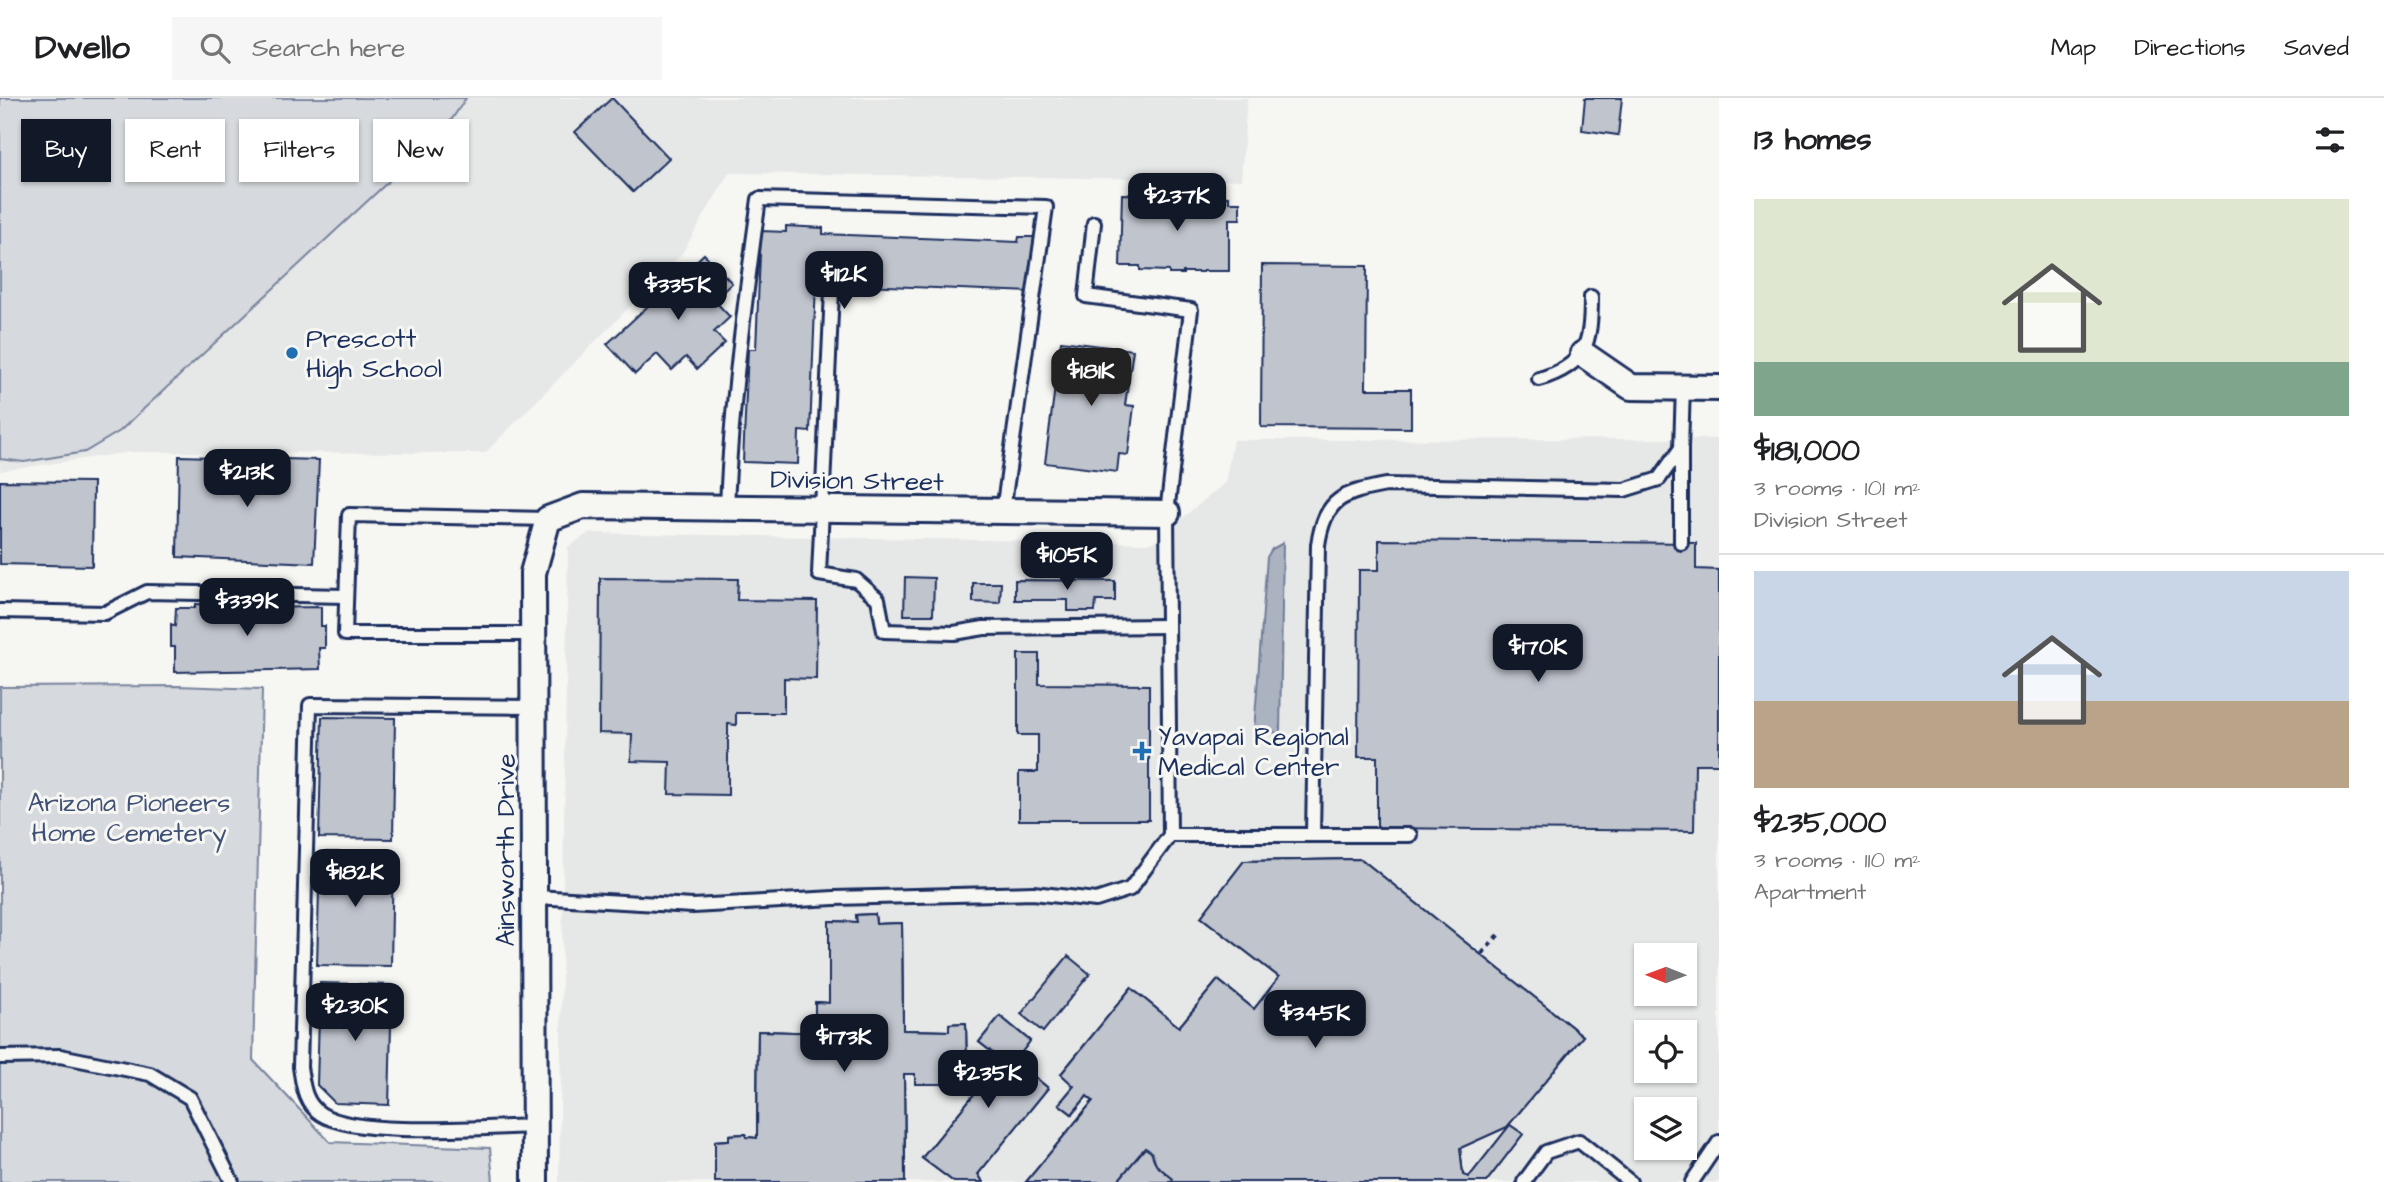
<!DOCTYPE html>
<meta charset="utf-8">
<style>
:root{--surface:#fff;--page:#f6f6f6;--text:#202124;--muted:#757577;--line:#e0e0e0;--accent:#111827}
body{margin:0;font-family:"Architects Daughter",sans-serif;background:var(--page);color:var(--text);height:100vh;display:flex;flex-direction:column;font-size:26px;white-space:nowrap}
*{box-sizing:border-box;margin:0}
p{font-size:23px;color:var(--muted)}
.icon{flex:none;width:38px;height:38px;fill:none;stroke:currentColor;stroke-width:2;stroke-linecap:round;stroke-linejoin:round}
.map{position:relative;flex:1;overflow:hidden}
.details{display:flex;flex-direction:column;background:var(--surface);width:665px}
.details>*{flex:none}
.guide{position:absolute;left:21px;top:21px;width:665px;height:63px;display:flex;gap:14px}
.needle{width:46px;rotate:271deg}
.controls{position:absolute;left:1634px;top:845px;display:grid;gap:14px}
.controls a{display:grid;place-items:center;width:63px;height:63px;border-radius:0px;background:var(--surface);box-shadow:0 2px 5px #0004;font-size:35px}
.price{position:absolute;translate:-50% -60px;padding:0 16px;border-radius:14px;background:var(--accent);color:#fff;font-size:23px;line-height:46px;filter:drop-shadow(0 2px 4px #0008)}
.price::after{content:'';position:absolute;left:50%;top:42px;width:21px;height:16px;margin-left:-10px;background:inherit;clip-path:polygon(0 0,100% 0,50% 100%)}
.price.on{background:#222;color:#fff}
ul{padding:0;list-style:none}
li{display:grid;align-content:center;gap:14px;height:371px;padding:0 35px}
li+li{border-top:2px solid var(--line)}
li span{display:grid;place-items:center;height:217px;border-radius:0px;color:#555}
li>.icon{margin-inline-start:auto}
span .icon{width:126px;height:126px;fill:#fffc;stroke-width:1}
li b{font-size:30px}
h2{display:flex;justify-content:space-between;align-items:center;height:84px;padding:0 35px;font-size:30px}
.pill{padding:0 24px;border-radius:0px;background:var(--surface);box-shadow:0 2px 5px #0004;font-size:24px;line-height:63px}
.pill.on{background:var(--accent);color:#fff}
header{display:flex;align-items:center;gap:42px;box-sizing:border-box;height:98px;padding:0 35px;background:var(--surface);border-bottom:2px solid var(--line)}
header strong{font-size:33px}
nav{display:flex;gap:38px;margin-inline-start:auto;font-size:24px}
.search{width:490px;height:63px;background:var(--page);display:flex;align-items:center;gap:18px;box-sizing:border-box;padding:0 24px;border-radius:0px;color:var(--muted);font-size:26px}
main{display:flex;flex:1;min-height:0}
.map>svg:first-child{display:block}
</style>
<header>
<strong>Dwello</strong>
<div class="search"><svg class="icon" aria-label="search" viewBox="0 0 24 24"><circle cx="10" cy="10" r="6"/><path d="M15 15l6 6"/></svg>Search here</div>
<nav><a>Map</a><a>Directions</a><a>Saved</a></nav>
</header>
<main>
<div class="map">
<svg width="1719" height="1084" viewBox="0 0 1719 1084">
<rect width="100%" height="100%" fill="#f6f6f2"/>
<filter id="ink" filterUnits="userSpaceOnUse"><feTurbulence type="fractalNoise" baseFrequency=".0143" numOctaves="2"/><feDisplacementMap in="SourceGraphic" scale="14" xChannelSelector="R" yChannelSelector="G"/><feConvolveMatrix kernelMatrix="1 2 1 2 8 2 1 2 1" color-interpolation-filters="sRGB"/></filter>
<g filter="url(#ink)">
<g fill="#e6e7e7" fill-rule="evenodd">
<path d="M0,0H1247L1241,82L729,75L681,157L485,355L130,354L0,373Z"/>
<path d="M1719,341V1084H559L568,449L589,435L1152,445L1225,385L1233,342ZM1647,858H1685V896H1647ZM1647,934H1685V973H1647ZM1647,1012H1685V1050H1647Z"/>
</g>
<g fill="#d6d9dd" stroke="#78849e" stroke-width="2">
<path d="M0,0H466L446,30L120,333L85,354L24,364L0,361Z"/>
<path d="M177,588L262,591L253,962L330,1044L490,1050L493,1084H0V589Z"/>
</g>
<path fill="#abb2c0" stroke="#717e99" stroke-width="2" d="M1283,445L1280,635L1254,633L1267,459L1272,451Z"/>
<g fill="#c0c4cd" stroke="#1b2f5e" stroke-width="2">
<path d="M612,0L669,60L633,94L575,34Z"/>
<path d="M1585,0H1622L1618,37L1582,32Z"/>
<path d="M1122,96L1229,99V104H1240V121H1229V173H1203V174H1183V176H1169V173L1140,172V168H1120Z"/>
<path d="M786,128L823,130V136L1018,144L1019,139H1034L1032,194L816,185L810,334L799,333L798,366L743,364L748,251H756L761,133L786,134Z"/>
<path d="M704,156L732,185L714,202L730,219L714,234L725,245L697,271L686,259L672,272L657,256L635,276L607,246Z"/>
<path d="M1262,167L1367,168L1366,291H1411V330L1261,329Z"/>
<path d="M1061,243L1133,252L1125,307L1134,308L1128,357L1119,356L1117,374L1045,365Z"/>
<path d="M179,358L319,362L314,465L177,459Z"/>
<path d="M0,383L93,384L92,468L0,466Z"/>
<path d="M1379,442L1696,445V471L1719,472V666H1695L1694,733L1377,730V659H1358L1359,472H1379Z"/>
<path d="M905,479L934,480L933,517H904Z"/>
<path d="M600,480L738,481L737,502L817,503L816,581L784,580V615H736V627L728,626V697L669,696L670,664L631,663L632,636L599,635Z"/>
<path d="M1015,482L1115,483V503H1096L1095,513H1068V502H1015Z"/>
<path d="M973,485H1001L1000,505L973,504Z"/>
<path d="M212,501H237V506H253L254,510L321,509V528H325V550H319L320,571L175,574V549H171V526L175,528L176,510H195V506L212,507Z"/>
<path d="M1018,556H1039V586L1149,587V722H1019V674H1038V637H1018Z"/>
<path d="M322,619L395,620L393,741L319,740Z"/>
<path d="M320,754L393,755L391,868L317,867Z"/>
<path d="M1361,761L1583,938L1507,1029L1460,1050L1463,1077L1469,1079L1510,1027L1523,1036L1486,1084H1026L1093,1003L1087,998L1072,1016L1059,1006L1074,988L1061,976L1131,890L1179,929L1218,882L1254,911L1279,879L1201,819L1244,763Z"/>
<path d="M1361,761L1583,938L1507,1029L1460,1050L1463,1077L1469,1079L1510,1027L1523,1036L1486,1084H1171L1173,1081L1156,1067L1151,1054L1145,1050L1117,1084H1026L1093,1003L1087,998L1072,1016L1059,1006L1074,988L1061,976L1131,890L1179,929L1218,882L1254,911L1279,879L1201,819L1244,763Z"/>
<path d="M1361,761L1583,938L1507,1029L1460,1050L1463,1077L1469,1079L1510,1027L1523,1036L1486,1084H1171L1173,1081L1156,1067L1151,1054L1145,1050L1117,1084H1026L1093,1003L1087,998L1072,1016L1059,1006L1074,988L1061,976L1131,890L1179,929L1218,882L1254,911L1279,879L1201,819L1244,763Z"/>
<path d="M875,816L876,826L902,825L903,932L949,933V926L966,925L967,986H915V976H904L905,1084H715V1043L729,1042V1037L746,1036V1039L757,1040L758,933L829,935V929L815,928V904L829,905V823L857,824L856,817Z"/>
<path d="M875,816L876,826L902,825L903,932L949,933V926L966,925L967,986H915V976H904L905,1084H715V1043L729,1042V1037L746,1036V1039L757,1040L758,933L829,935V929L815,928V904L829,905V823L857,824L856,817Z"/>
<path d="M875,816L876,826L902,825L903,932L949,933V926L966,925L967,986H915V976H904L905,1084H715V1043L729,1042V1037L746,1036V1039L757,1040L758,933L829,935V929L815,928V904L829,905V823L857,824L856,817Z"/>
<path d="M1068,858L1090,876L1043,934L1021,916Z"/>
<path d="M320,885L392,887L389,1007L335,1005L317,987Z"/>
<path d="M1000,918L1030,943L1015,963L1048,990L978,1076L983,1084H954L922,1060L1002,962L979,944Z"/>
<path d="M1000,918L1030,943L1015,963L1048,990L978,1076L983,1084H954L922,1060L1002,962L979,944Z"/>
<path d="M1000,918L1030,943L1015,963L1048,990L978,1076L983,1084H954L922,1060L1002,962L979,944Z"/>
<path d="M1145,1050L1151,1054L1156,1067L1173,1081L1171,1084H1117Z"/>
</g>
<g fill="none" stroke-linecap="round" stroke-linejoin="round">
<g stroke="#1b2f5e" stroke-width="18">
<g id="lane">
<path d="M1094,125L1086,198L1191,212L1167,415L1170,737"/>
<path d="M832,193L819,476L856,482L878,501L884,533L954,535L984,530L1168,528"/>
<path d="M1539,281C1587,267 1591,245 1591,199"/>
<path d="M727,410C731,306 745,203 759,101L1046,109L1003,413"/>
<path d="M1681,445V350"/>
<path d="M0,513L105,515L147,494L346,498"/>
<path d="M534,536H345L349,417L548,421"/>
<path d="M534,609L310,607L300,969C303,987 304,1005 321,1016C358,1040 487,1029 535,1028"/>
<path d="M1313,737L1318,447C1325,399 1344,395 1386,387L1624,392L1659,381L1681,350L1683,289"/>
<path d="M535,799L693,808L834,800L1033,795L1096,802L1130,791L1170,737H1410"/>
<path d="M0,959L60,958L150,976L190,1000L232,1084"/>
<path d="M1524,1084L1546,1054L1579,1043L1630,1084"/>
<path d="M1692,1084L1719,1044"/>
</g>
</g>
<g stroke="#1b2f5e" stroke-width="30">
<g id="street">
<path d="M1583,256L1631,289L1719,290"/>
<path d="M535,1084L533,475L548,421L583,408L1167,415"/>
</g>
</g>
<path stroke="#1b2f5e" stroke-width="4.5" stroke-dasharray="5 5" stroke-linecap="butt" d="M1482,856L1498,837"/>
<use href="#lane" stroke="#f6f6f2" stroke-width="12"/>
<use href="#street" stroke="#f6f6f2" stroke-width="24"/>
</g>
</g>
<g fill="#1f6fb2" stroke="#f6f6f2" stroke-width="2.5">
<circle cx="292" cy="255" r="7"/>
<path d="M1138.5 642.5h7v7h7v7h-7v7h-7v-7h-7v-7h7z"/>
</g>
<g text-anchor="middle" stroke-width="6" stroke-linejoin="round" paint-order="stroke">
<g font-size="26" fill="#1b2f5e" stroke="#f6f6f2" text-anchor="start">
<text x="306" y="249">Prescott<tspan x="306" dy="30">High School</tspan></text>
<text x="1158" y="647">Yavapai Regional<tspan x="1158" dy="30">Medical Center</tspan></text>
</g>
<g font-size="26" fill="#1b2f5e" stroke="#f6f6f2">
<text transform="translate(857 382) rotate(1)" y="9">Division Street</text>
<text transform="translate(505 752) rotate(-90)" y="9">Ainsworth Drive</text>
</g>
<g font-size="26" fill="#405177" stroke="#f6f6f2">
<text x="129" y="713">Arizona Pioneers<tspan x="129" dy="30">Home Cemetery</tspan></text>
</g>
</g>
</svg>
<div class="controls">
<a><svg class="needle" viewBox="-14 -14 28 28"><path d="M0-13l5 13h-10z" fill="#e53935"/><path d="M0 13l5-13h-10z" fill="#757577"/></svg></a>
<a><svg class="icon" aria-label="locate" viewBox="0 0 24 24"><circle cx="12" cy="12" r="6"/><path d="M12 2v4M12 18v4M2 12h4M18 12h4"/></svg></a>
<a><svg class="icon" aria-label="layers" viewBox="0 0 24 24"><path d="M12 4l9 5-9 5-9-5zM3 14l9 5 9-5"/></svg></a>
</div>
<b class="price" style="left:1177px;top:135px">$237K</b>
<b class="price" style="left:844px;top:213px">$112K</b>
<b class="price" style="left:678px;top:224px">$335K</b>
<b class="price on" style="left:1091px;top:310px">$181K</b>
<b class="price" style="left:247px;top:411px">$213K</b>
<b class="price" style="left:1067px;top:494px">$105K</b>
<b class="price" style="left:247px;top:540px">$339K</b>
<b class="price" style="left:1538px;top:586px">$170K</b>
<b class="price" style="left:355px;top:811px">$182K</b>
<b class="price" style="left:355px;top:945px">$230K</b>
<b class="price" style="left:1315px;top:952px">$345K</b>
<b class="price" style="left:844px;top:976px">$173K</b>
<b class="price" style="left:988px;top:1012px">$235K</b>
<div class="guide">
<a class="pill on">Buy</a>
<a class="pill">Rent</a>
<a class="pill">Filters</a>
<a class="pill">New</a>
</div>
</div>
<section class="details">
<h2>13 homes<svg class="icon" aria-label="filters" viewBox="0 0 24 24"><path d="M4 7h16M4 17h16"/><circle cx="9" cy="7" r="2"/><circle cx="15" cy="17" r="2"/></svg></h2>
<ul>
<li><span style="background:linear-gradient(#dfe7d0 75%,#7fa58c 0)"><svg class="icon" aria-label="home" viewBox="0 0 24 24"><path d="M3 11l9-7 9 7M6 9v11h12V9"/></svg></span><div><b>$181,000</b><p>3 rooms · 101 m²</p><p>Division Street</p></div></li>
<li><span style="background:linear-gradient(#c9d6e8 60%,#b9a48a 0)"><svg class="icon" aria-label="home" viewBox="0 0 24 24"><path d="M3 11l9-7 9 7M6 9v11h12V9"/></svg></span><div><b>$235,000</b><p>3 rooms · 110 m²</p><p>Apartment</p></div></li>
</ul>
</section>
</main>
